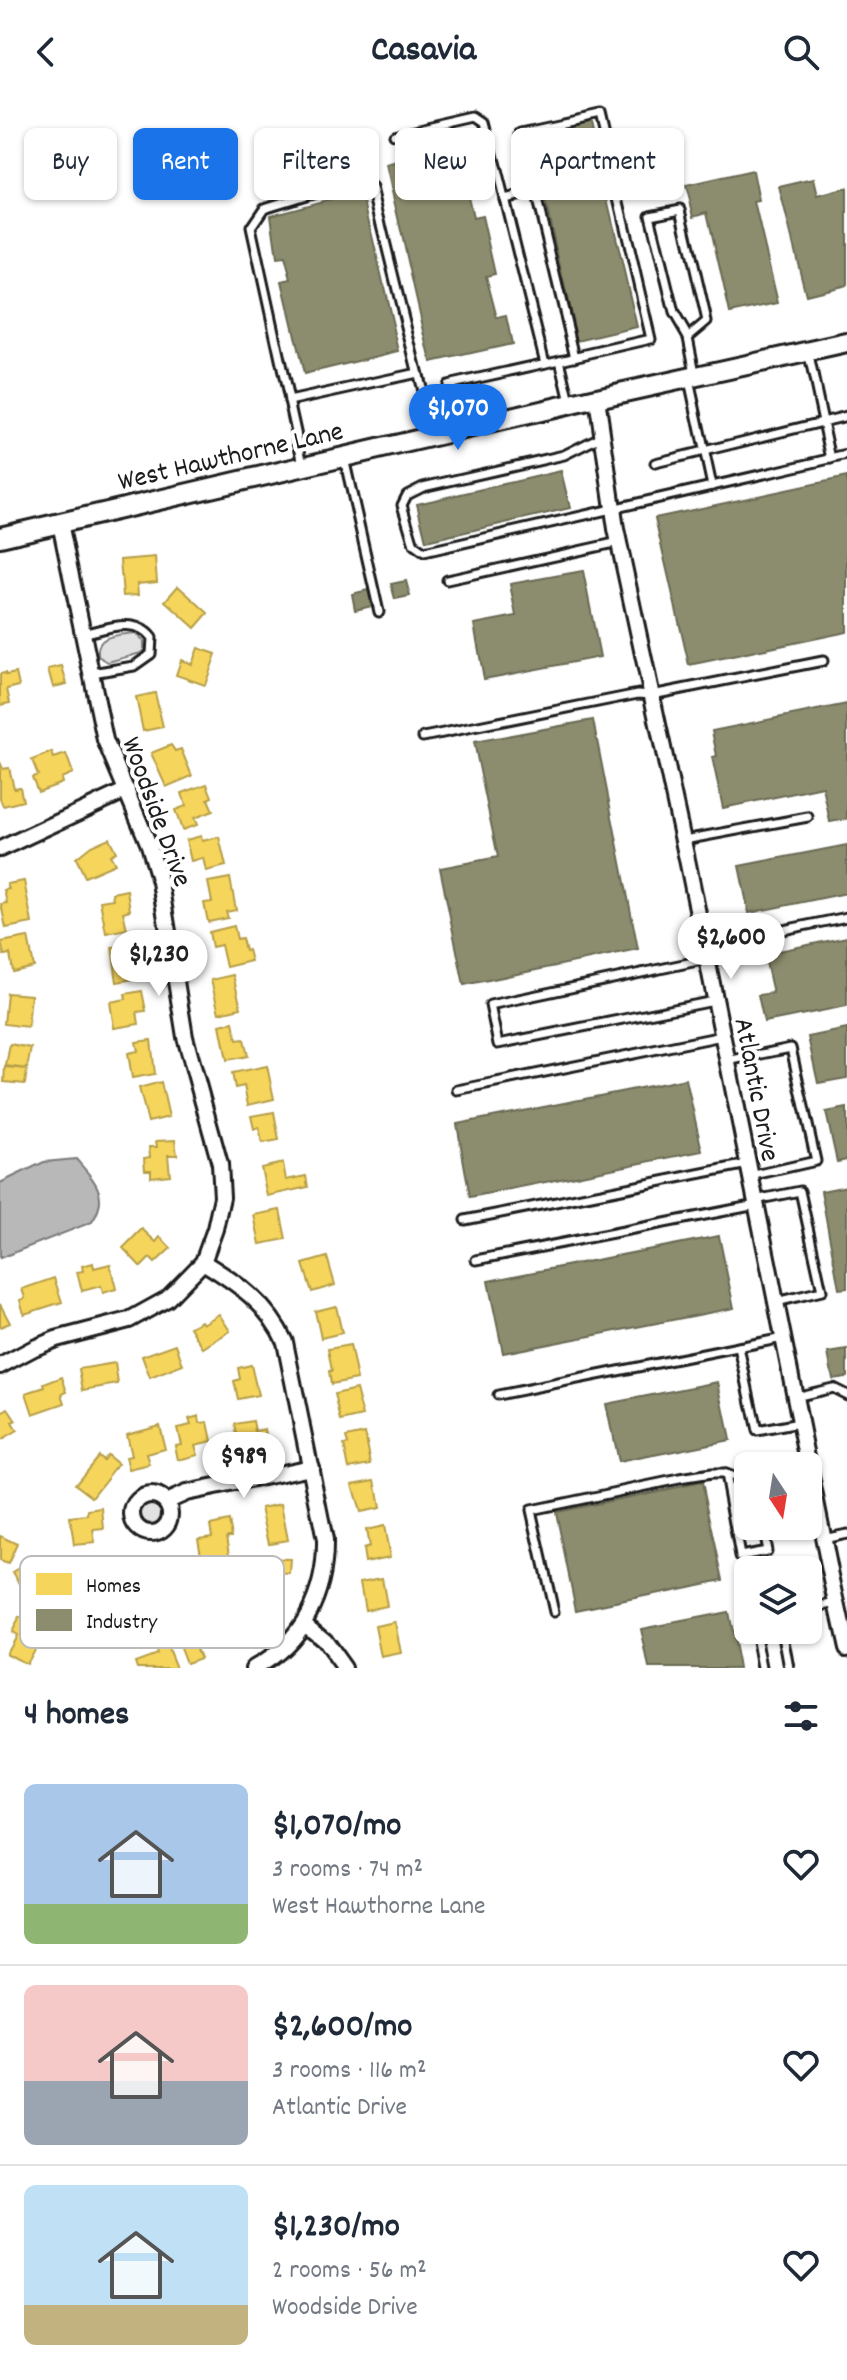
<!DOCTYPE html>
<meta charset="utf-8">
<style>
:root{--surface:#fff;--page:#f2f2f3;--text:#1f2937;--muted:#747a83;--line:#e0e1e3;--accent:#1a73e8}
body{margin:0;font-family:Dekko,sans-serif;background:var(--page);color:var(--text);height:100vh;display:flex;flex-direction:column;font-size:30px;white-space:nowrap}
*{box-sizing:border-box;margin:0}
p{font-size:26px;color:var(--muted)}
.icon{flex:none;width:44px;height:44px;fill:none;stroke:currentColor;stroke-width:2;stroke-linecap:round;stroke-linejoin:round}
.map{position:relative;height:1564px;overflow:hidden}
.details{display:flex;flex-direction:column;background:var(--surface);flex:1}
.details>*{flex:none}
.hud{position:absolute;left:24px;top:24px;width:800px;height:72px;display:flex;gap:16px}
.needle{width:52px;rotate:168deg}
.controls{position:absolute;left:734px;top:1348px;display:grid;gap:16px}
.controls a{display:grid;place-items:center;width:88px;height:88px;border-radius:12px;background:var(--surface);box-shadow:0 2px 6px #0004;font-size:40px}
.price{position:absolute;translate:-50% -68px;padding:0 18px;border-radius:28px;background:#fff;color:#222;font-size:26px;line-height:52px;filter:drop-shadow(0 2px 4px #0008)}
.price::after{content:'';position:absolute;left:50%;top:48px;width:24px;height:18px;margin-left:-12px;background:inherit;clip-path:polygon(0 0,100% 0,50% 100%)}
.price.selected{background:var(--accent);color:#fff}
ul{padding:0;list-style:none}
li{display:flex;align-items:center;gap:24px;height:200px;padding:0 24px}
li+li{border-top:2px solid var(--line)}
li span{display:grid;place-items:center;flex:none;width:224px;height:160px;border-radius:12px;color:#555}
li>.icon{margin-inline-start:auto}
span .icon{width:96px;height:96px;fill:#fffc;stroke-width:1}
li b{font-size:34px}
h2{display:flex;justify-content:space-between;align-items:center;height:96px;padding:0 24px;font-size:34px}
.chip{padding:0 28px;border-radius:12px;background:var(--surface);box-shadow:0 2px 6px #0004;font-size:28px;line-height:72px}
.chip.selected{background:var(--accent);color:#fff}
header{display:flex;justify-content:space-between;align-items:center;height:104px;padding:0 24px;background:var(--surface);font-size:36px;font-weight:700}
.map>svg:first-child{display:block}
</style>
<header><svg class="icon" aria-label="back" viewBox="0 0 24 24"><path d="M15 5l-7 7 7 7"/></svg>Casavia<svg class="icon" aria-label="search" viewBox="0 0 24 24"><circle cx="10" cy="10" r="6"/><path d="M15 15l6 6"/></svg></header>
<div class="map">
<svg width="847" height="1564" viewBox="0 0 847 1564">
<rect width="100%" height="100%" fill="#fff"/>
<filter id="ink" filterUnits="userSpaceOnUse"><feTurbulence type="fractalNoise" baseFrequency=".0125" numOctaves="2"/><feDisplacementMap in="SourceGraphic" scale="16" xChannelSelector="R" yChannelSelector="G"/><feConvolveMatrix kernelMatrix="1 2 1 2 8 2 1 2 1" color-interpolation-filters="sRGB"/></filter>
<g filter="url(#ink)">
<g fill="#e2e2e2" stroke="#7f7f7f" stroke-width="2">
<path d="M135,529L144,537V546L141,549L108,558L98,552C95,530 118,531 135,529Z"/>
<circle cx="151" cy="1411" r="12"/>
</g>
<path fill="#b8b8b8" stroke="#7a7a7a" stroke-width="2" d="M76,1055C95,1077 110,1091 92,1118L0,1154V1079L44,1058Z"/>
<g fill="#f6d55c" stroke="#b59e49" stroke-width="2">
<path d="M155,453L157,478L137,480L138,491L123,492L120,456Z"/>
<path d="M178,482L208,509L195,524L165,497Z"/>
<path d="M198,544L216,550L205,581L176,571L181,556L192,560Z"/>
<path d="M62,562L67,580L53,583L48,565Z"/>
<path d="M5,569L6,571L16,569L19,582L7,585L10,599L0,601V570Z"/>
<path d="M155,589L163,623L143,627L136,593Z"/>
<path d="M171,641L175,647L181,645L192,672L166,683L151,649Z"/>
<path d="M52,648L54,654L66,650L73,669L61,674L62,679L38,688L32,673L38,671L32,656Z"/>
<path d="M0,658L3,665L9,664L14,684L20,683L23,697L3,702L0,695Z"/>
<path d="M207,680L212,693L208,695L213,707L194,714L197,721L182,726L175,706L186,702L182,689Z"/>
<path d="M201,732L202,737L219,733L226,762L206,767L203,754L191,757L186,736Z"/>
<path d="M109,734L116,748L110,751L115,760L85,773L76,754L91,742Z"/>
<path d="M230,774L236,806L226,808L228,814L208,818L204,799L212,798L208,778Z"/>
<path d="M24,777L32,819L6,824L1,800L7,799L4,786L9,785L7,780Z"/>
<path d="M127,786L130,806L123,808L127,825L106,829L100,797L113,795L112,789Z"/>
<path d="M234,822L237,835L242,834L245,847L248,846L251,857L226,863L221,841L212,843L209,828Z"/>
<path d="M28,833L34,863L13,868L10,850L4,851L1,838Z"/>
<path d="M134,840L139,874L117,878L112,843Z"/>
<path d="M233,871L241,904L219,909L211,876Z"/>
<path d="M142,887L146,907L137,908L139,920L114,924L110,898L126,895L125,890Z"/>
<path d="M7,889L31,891L28,923L4,920Z"/>
<path d="M233,918L237,936L244,935L248,952L227,956L220,921Z"/>
<path d="M151,936L155,970L132,974L128,949L138,947L136,938Z"/>
<path d="M10,940L31,944L27,965L6,962Z"/>
<path d="M267,962L274,995L248,1001L244,982L235,984L232,969Z"/>
<path d="M5,963L27,965L25,980L4,978Z"/>
<path d="M161,978L169,1013L148,1018L139,984Z"/>
<path d="M274,1008L279,1036L262,1039L259,1023L254,1025L251,1012Z"/>
<path d="M175,1036L177,1051H168L170,1071L151,1073V1066H145L144,1054L150,1053L149,1043H157L156,1037Z"/>
<path d="M283,1059L286,1076L306,1072L308,1083L267,1092L261,1064Z"/>
<path d="M280,1106L286,1135L260,1140L254,1111Z"/>
<path d="M142,1125L156,1138L160,1133L171,1144L155,1159L150,1154L141,1163L123,1144Z"/>
<path d="M327,1153L335,1181L312,1188L303,1160Z"/>
<path d="M93,1159L94,1164L110,1160L116,1185L103,1189L101,1182L82,1187L77,1168L83,1167L82,1162Z"/>
<path d="M54,1174L62,1198L24,1210L20,1196L25,1194L22,1185Z"/>
<path d="M0,1200L10,1219L0,1223Z"/>
<path d="M336,1202L342,1229L321,1234L315,1207Z"/>
<path d="M219,1210L230,1227L203,1244L190,1223L201,1217L203,1220Z"/>
<path d="M176,1240L183,1261L150,1274L142,1252Z"/>
<path d="M350,1241L357,1275L331,1280L329,1267H332L328,1245Z"/>
<path d="M115,1259L118,1280L83,1286L79,1265Z"/>
<path d="M251,1261L258,1291L238,1295L234,1277L240,1275L238,1264Z"/>
<path d="M62,1273L67,1288L62,1290L65,1299L33,1310L26,1289L45,1283L44,1280Z"/>
<path d="M356,1285L363,1312L341,1317L335,1290Z"/>
<path d="M8,1305L16,1317L12,1319L17,1327L0,1337V1310Z"/>
<path d="M199,1312L200,1319L208,1318L212,1337L195,1341L198,1351L178,1356L175,1341L181,1340L177,1324L191,1321L189,1315Z"/>
<path d="M253,1317L255,1327L265,1325L268,1343L240,1348L235,1320Z"/>
<path d="M159,1321L165,1345L147,1350L150,1361L129,1366L126,1353L131,1352L126,1330Z"/>
<path d="M365,1329L371,1360L349,1364L344,1341L348,1340L346,1333Z"/>
<path d="M107,1351L118,1360L92,1393L75,1380L98,1352L103,1356Z"/>
<path d="M375,1376L380,1404L360,1408L352,1380Z"/>
<path d="M281,1400L288,1436L269,1439L261,1404Z"/>
<path d="M102,1404L104,1425L93,1426L95,1439L74,1441L70,1413L88,1411V1406Z"/>
<path d="M229,1417L232,1432H227L230,1450L202,1456L198,1434L212,1432L210,1421Z"/>
<path d="M384,1422L390,1453L365,1458L363,1445L369,1443L366,1426Z"/>
<path d="M0,1432L17,1440L8,1460L0,1457Z"/>
<path d="M258,1454L291,1455L290,1470L276,1469V1481H257Z"/>
<path d="M28,1459L33,1469L37,1467L53,1493L35,1504L13,1468Z"/>
<path d="M382,1474L387,1502L365,1506L360,1478Z"/>
<path d="M19,1513L44,1527L26,1560L6,1549L16,1531L11,1528Z"/>
<path d="M395,1518L401,1549L381,1553L375,1522Z"/>
<path d="M201,1523L208,1540L196,1545L200,1554L186,1559L176,1533Z"/>
<path d="M165,1537L176,1564H137L135,1558L157,1550L154,1542Z"/>
</g>
<g fill="#8c8c6e" stroke="#6a6a55" stroke-width="2">
<path d="M589,17L637,223L577,237L530,30Z"/>
<path d="M465,41L472,69L463,70L473,114L482,112L495,170L486,172L497,214L506,212L512,240L431,258L386,61Z"/>
<path d="M753,67L759,97L754,98L778,199L730,209L707,108L694,112L686,82Z"/>
<path d="M814,75L818,92L847,84V181L806,191L779,83Z"/>
<path d="M356,88L363,93L399,247L304,270L282,177L291,175L285,153L277,154L271,111Z"/>
<path d="M561,367L570,404L426,437L417,400Z"/>
<path d="M847,373V528L689,561L655,414Z"/>
<path d="M583,467L600,553L484,575L474,520L516,512L510,480Z"/>
<path d="M406,477L410,492L395,495L391,480Z"/>
<path d="M368,486L372,502L355,506L352,490Z"/>
<path d="M847,600V715L830,718L823,683L723,704L712,653L717,652L712,627Z"/>
<path d="M593,616L638,845L464,881L440,764L498,753L474,638Z"/>
<path d="M847,741V789L749,809L739,762Z"/>
<path d="M847,833V902L764,918L758,891L773,889L764,850Z"/>
<path d="M847,925V974L818,979L808,933Z"/>
<path d="M686,975L702,1047L470,1093L457,1020Z"/>
<path d="M847,1004V1056L837,1058L826,1008Z"/>
<path d="M847,1082V1184L839,1185L821,1087Z"/>
<path d="M719,1132L734,1204L503,1249L488,1177Z"/>
<path d="M847,1246V1273L833,1275L828,1249Z"/>
<path d="M718,1278L730,1336L618,1358L606,1300Z"/>
<path d="M702,1378L723,1476L576,1506L556,1408Z"/>
<path d="M728,1508L739,1564H649L641,1525Z"/>
</g>
<g fill="none" stroke-linecap="round" stroke-linejoin="round">
<g stroke="#1c1c1c" stroke-width="13">
<g id="service">
<path d="M393,31L476,12L485,18L545,259"/>
<path d="M504,95L535,88"/>
<path d="M688,233L707,217L681,105L650,111L674,209L688,233L695,269"/>
<path d="M808,247L831,355"/>
<path d="M560,256L651,235L599,12L521,29L575,253"/>
<path d="M689,276L712,382"/>
<path d="M447,281L560,256L570,298"/>
<path d="M289,297L417,269"/>
<path d="M602,332L564,351L423,383L407,391L402,401L414,441L424,448L847,351"/>
<path d="M344,354L379,508"/>
<path d="M655,359L847,312"/>
<path d="M303,360L251,123L264,104L358,75L372,84L433,332"/>
<path d="M447,476L619,438"/>
<path d="M82,530C106,525 135,512 152,534L151,550L134,562L92,569"/>
<path d="M423,633L638,590L652,591L823,557"/>
<path d="M684,736L808,713"/>
<path d="M704,842L847,813"/>
<path d="M707,855L490,901L498,940L714,897"/>
<path d="M727,957L791,944L816,1057L750,1072"/>
<path d="M457,986L722,932"/>
<path d="M755,1096L800,1087L822,1187L776,1198"/>
<path d="M465,1116L748,1060"/>
<path d="M476,1156L756,1101"/>
<path d="M739,1243L757,1327L799,1319"/>
<path d="M498,1291L783,1234"/>
<path d="M795,1293L833,1284L847,1291"/>
<path d="M725,1370L740,1452L767,1447L762,1422"/>
<path d="M823,1435L847,1430"/>
<path d="M808,1505L837,1499"/>
<path d="M554,1508L531,1406L679,1375L711,1370H725L739,1375L748,1376"/>
<path d="M755,1526L762,1564"/>
<path d="M782,1526L789,1564"/>
</g>
</g>
<g stroke="#1c1c1c" stroke-width="20">
<g id="minor">
<path d="M597,294L616,425L688,760L830,1467L847,1544"/>
<path d="M0,745L127,686"/>
<path d="M203,1158C237,1179 268,1200 285,1238L325,1436C326,1490 302,1538 254,1564"/>
<path d="M0,1262L34,1244L56,1235L129,1216L167,1195L203,1158L215,1125L222,1093L220,1060L185,933L160,778L149,741L105,636L60,419"/>
<circle cx="151" cy="1410" r="19"/>
<path d="M166,1398L186,1389L311,1363"/>
<path d="M305,1520L324,1536L344,1564"/>
</g>
</g>
<g stroke="#1c1c1c" stroke-width="24">
<path id="tertiary" d="M0,433L597,294L847,239"/>
</g>
<use href="#service" stroke="#fff" stroke-width="7"/>
<use href="#minor" stroke="#fff" stroke-width="14"/>
<use href="#tertiary" stroke="#fff" stroke-width="18"/>
</g>
</g>
<g text-anchor="middle" stroke-width="8" stroke-linejoin="round" paint-order="stroke">
<g font-size="28" fill="#1c1c1c" stroke="#fff">
<text transform="translate(230 350) rotate(-13)" y="10">West Hawthorne Lane</text>
<text transform="translate(159 707) rotate(70)" y="10">Woodside Drive</text>
<text transform="translate(759 985) rotate(79)" y="10">Atlantic Drive</text>
</g>
</g>
<rect x="20" y="1452" width="264" height="92" rx="12" fill="#fff" stroke="#bbb" stroke-width="2"/>
<rect x="36" y="1469" width="36" height="22" fill="#f6d55c"/>
<rect x="36" y="1505" width="36" height="22" fill="#8c8c6e"/>
<g font-size="22" fill="#1c1c1c">
<text x="86" y="1488">Homes</text>
<text x="86" y="1524">Industry</text>
</g>
</svg>
<div class="controls">
<a><svg class="needle" viewBox="-14 -14 28 28"><path d="M0-13l5 13h-10z" fill="#e53935"/><path d="M0 13l5-13h-10z" fill="#747a83"/></svg></a>
<a><svg class="icon" aria-label="layers" viewBox="0 0 24 24"><path d="M12 4l9 5-9 5-9-5zM3 14l9 5 9-5"/></svg></a>
</div>
<b class="price selected" style="left:458px;top:348px">$1,070</b>
<b class="price" style="left:731px;top:877px">$2,600</b>
<b class="price" style="left:159px;top:894px">$1,230</b>
<b class="price" style="left:244px;top:1396px">$989</b>
<div class="hud">
<a class="chip">Buy</a>
<a class="chip selected">Rent</a>
<a class="chip">Filters</a>
<a class="chip">New</a>
<a class="chip">Apartment</a>
</div>
</div>
<section class="details">
<h2>4 homes<svg class="icon" aria-label="filters" viewBox="0 0 24 24"><path d="M4 7h16M4 17h16"/><circle cx="9" cy="7" r="2"/><circle cx="15" cy="17" r="2"/></svg></h2>
<ul>
<li><span style="background:linear-gradient(#a9c7e8 75%,#8fb573 0)"><svg class="icon" aria-label="home" viewBox="0 0 24 24"><path d="M3 11l9-7 9 7M6 9v11h12V9"/></svg></span><div><b>$1,070/mo</b><p>3 rooms · 74 m²</p><p>West Hawthorne Lane</p></div><svg class="icon" aria-label="heart" viewBox="0 0 24 24"><path d="M12 20l-8-8c-3-5 5-10 8-4 3-6 11-1 8 4z"/></svg></li>
<li><span style="background:linear-gradient(#f6c9c9 60%,#9aa5b1 0)"><svg class="icon" aria-label="home" viewBox="0 0 24 24"><path d="M3 11l9-7 9 7M6 9v11h12V9"/></svg></span><div><b>$2,600/mo</b><p>3 rooms · 116 m²</p><p>Atlantic Drive</p></div><svg class="icon" aria-label="heart" viewBox="0 0 24 24"><path d="M12 20l-8-8c-3-5 5-10 8-4 3-6 11-1 8 4z"/></svg></li>
<li><span style="background:linear-gradient(#bfe0f5 75%,#c2b280 0)"><svg class="icon" aria-label="home" viewBox="0 0 24 24"><path d="M3 11l9-7 9 7M6 9v11h12V9"/></svg></span><div><b>$1,230/mo</b><p>2 rooms · 56 m²</p><p>Woodside Drive</p></div><svg class="icon" aria-label="heart" viewBox="0 0 24 24"><path d="M12 20l-8-8c-3-5 5-10 8-4 3-6 11-1 8 4z"/></svg></li>
</ul>
</section>
